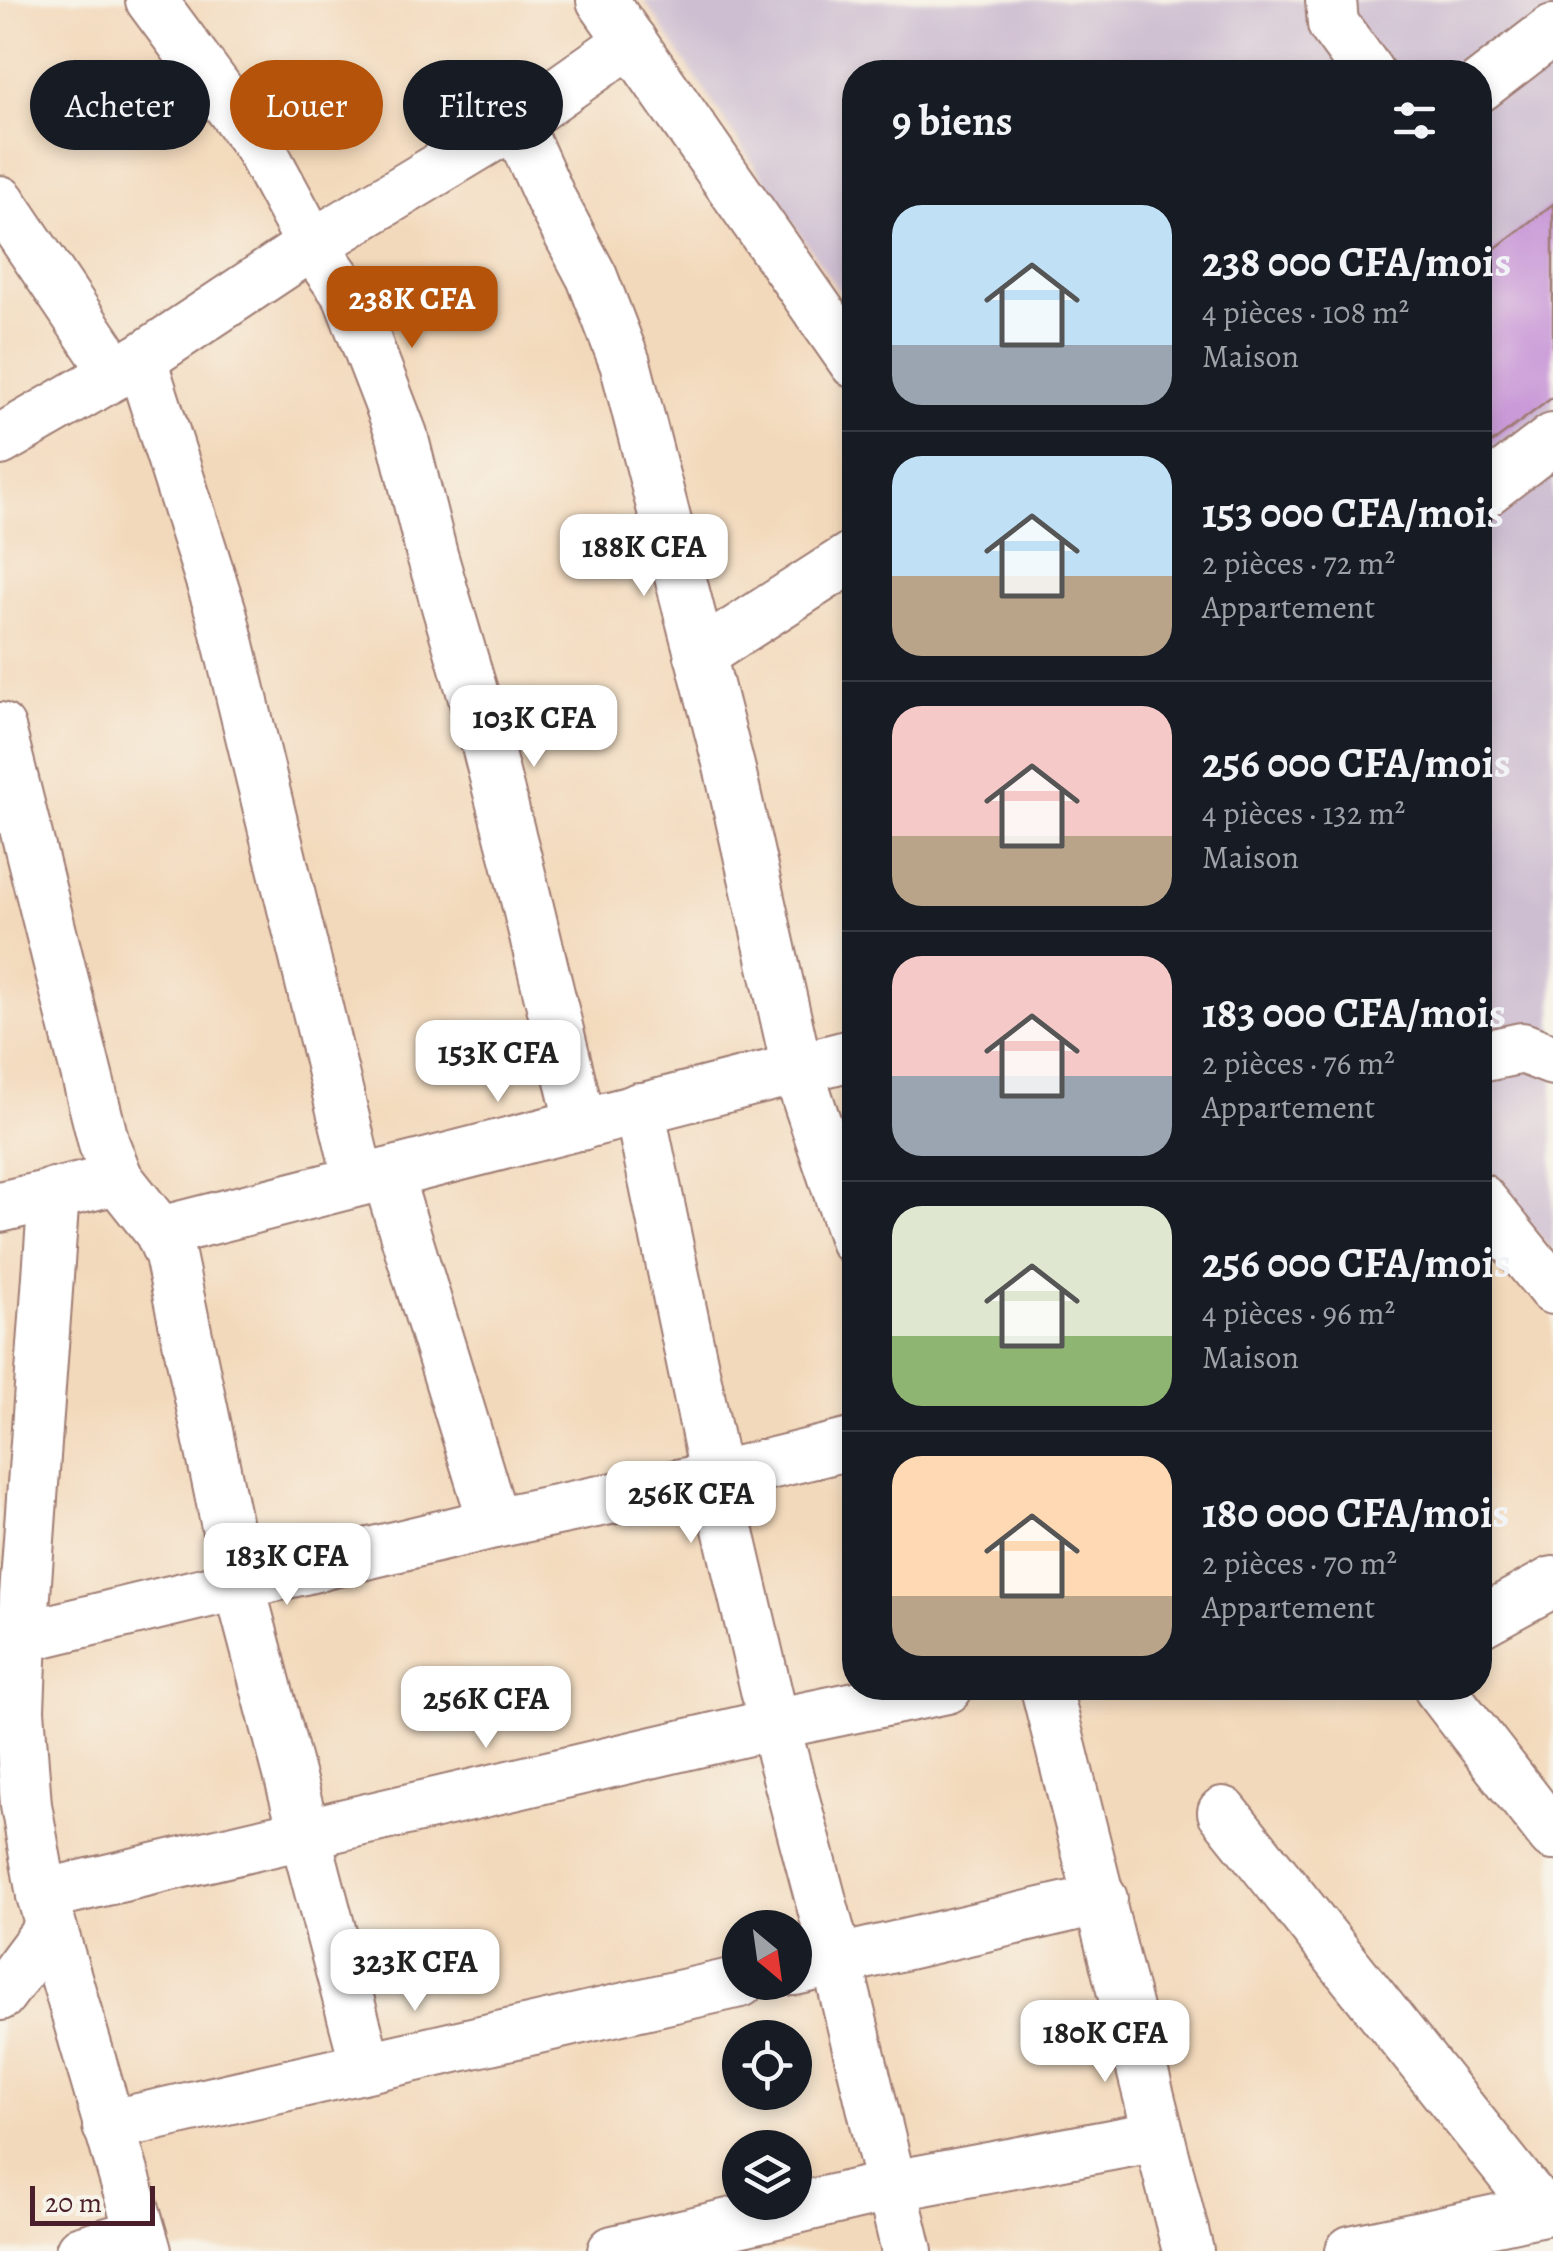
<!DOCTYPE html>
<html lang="fr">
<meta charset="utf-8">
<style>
:root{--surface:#171b24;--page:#20242c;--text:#f1f3f6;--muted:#9ea1a6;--line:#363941;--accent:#b45309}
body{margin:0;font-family:Alegreya,serif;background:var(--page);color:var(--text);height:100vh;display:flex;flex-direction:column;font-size:38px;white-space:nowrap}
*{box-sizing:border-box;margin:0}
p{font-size:32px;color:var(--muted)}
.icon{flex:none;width:55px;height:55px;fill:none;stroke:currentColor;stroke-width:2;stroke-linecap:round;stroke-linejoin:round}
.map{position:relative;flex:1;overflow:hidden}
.details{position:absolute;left:842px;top:60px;width:650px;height:1640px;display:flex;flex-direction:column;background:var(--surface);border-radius:40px;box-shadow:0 5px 15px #0003}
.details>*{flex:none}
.guide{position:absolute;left:30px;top:60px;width:662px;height:90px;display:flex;gap:20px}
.needle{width:65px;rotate:151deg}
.controls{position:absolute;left:722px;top:1910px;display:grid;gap:20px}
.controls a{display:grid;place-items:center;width:90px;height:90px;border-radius:50%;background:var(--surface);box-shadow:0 5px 15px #0003;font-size:50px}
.scale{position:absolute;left:30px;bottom:25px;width:125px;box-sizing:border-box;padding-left:10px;border:5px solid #4a1f2b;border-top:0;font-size:28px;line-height:35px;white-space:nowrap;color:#4a1f2b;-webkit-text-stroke:8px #f7f3e8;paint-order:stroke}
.price{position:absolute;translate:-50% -85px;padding:0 22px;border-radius:20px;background:#fff;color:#222;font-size:32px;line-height:65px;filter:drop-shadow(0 2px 5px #0008)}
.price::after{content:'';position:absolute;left:50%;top:60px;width:30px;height:22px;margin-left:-15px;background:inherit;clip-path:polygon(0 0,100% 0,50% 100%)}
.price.active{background:var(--accent);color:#fff}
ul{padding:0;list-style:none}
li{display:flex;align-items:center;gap:30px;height:250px;padding:0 50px}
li+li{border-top:2px solid var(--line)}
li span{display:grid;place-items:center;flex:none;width:280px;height:200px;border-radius:30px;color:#555}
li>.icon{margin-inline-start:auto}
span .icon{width:120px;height:120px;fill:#fffc;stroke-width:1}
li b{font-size:42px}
h2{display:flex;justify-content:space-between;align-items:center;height:120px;padding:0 50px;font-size:42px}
.pill{padding:0 35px;border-radius:45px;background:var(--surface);box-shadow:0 5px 15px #0003;font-size:35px;line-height:90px}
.pill.active{background:var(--accent);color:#fff}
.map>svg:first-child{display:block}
</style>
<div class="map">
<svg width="1553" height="2251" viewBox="0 0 1553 2251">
<rect width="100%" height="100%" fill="#f7f3e8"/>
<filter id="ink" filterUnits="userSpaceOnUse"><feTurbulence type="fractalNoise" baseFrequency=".01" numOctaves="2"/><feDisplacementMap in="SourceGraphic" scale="20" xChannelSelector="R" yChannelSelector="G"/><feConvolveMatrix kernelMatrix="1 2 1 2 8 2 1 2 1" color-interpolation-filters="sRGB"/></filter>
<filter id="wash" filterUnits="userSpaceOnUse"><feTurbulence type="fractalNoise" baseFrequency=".0048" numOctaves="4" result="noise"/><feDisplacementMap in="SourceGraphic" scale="40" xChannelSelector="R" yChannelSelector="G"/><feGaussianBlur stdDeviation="2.25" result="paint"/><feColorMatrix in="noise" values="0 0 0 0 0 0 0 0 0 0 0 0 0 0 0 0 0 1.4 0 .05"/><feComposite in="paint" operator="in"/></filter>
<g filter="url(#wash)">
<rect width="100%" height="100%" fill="#f3d9bb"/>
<path fill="#cebed1" d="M644,0H1553V1253L1480,1160V72H855V316Z"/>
<g id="blocks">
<path fill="#c999d8" d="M1553,204V397L1480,452V260Z"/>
</g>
</g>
<g filter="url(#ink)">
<use href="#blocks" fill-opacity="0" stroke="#9e7c73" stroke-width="2.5"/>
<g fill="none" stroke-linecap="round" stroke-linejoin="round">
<g stroke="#9e7c73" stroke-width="54">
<g id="minor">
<path d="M151,0L259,146L312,245L348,295L402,435L432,555L479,715L517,862L581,1125"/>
<path d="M602,0L855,363"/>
<path d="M1331,0L1333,24L1368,72"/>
<path d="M1480,86L1553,30"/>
<path d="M516,122L552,202L592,277L625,363L730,770L797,1068L855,1240"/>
<path d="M0,201L116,373"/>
<path d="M141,359L221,612L359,1180"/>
<path d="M0,440L141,359L312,245L516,122L631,41"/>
<path d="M1480,495L1553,439"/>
<path d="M700,655L855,555"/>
<path d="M0,728L104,1144L118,1179"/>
<path d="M1480,1057L1522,1048L1553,1060"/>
<path d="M639,1108L716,1477L774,1724L837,1961L907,2251"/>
<path d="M387,1174L494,1523"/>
<path d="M54,1193L22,1637L19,1710L26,1805L42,1895L146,2251"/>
<path d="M1480,1199L1553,1289"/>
<path d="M0,1207L118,1179L160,1232L170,1255L239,1584L366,2066"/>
<path d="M160,1232L855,1054"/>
<path d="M1480,1622L1553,1582"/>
<path d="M22,1637L494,1523L716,1477L855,1443"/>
<path d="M1046,1688L1188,2251"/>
<path d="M1439,1688L1553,1835"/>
<path d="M1223,1812L1541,2210"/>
<path d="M42,1895L774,1724L947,1688"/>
<path d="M795,1970L1102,1899"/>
<path d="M0,1995L50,1928"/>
<path d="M108,2126L740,1982"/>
<path d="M81,2251L140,2234"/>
<path d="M613,2251L892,2186L1159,2136"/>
<path d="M1351,2251L1553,2208"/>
</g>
</g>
<use href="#minor" stroke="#fff" stroke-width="50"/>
</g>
</g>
</svg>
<div class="controls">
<a><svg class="needle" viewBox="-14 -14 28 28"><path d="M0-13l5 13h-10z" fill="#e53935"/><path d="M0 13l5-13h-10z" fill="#9ea1a6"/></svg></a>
<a><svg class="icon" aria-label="locate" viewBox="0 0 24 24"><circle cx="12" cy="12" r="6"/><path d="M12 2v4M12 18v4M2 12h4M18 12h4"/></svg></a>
<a><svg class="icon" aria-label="layers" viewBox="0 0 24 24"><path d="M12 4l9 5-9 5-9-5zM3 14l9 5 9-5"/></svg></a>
</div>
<div class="scale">20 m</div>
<b class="price active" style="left:412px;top:351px">238K CFA</b>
<b class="price" style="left:644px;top:599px">188K CFA</b>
<b class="price" style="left:534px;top:770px">103K CFA</b>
<b class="price" style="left:498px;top:1105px">153K CFA</b>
<b class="price" style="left:691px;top:1546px">256K CFA</b>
<b class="price" style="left:287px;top:1608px">183K CFA</b>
<b class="price" style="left:486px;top:1751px">256K CFA</b>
<b class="price" style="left:415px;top:2014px">323K CFA</b>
<b class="price" style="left:1105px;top:2085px">180K CFA</b>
<div class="guide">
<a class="pill">Acheter</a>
<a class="pill active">Louer</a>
<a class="pill">Filtres</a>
</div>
<section class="details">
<h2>9 biens<svg class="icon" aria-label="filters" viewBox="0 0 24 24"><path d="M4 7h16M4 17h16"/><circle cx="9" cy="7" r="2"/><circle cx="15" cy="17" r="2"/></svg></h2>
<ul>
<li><span style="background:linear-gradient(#bfe0f5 70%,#9aa5b1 0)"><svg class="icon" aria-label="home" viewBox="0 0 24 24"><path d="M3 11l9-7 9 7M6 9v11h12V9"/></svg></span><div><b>238 000 CFA/mois</b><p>4 pièces · 108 m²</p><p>Maison</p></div></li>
<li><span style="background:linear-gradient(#bfe0f5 60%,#b9a48a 0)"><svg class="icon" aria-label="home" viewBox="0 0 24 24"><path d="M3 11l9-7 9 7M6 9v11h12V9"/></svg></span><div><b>153 000 CFA/mois</b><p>2 pièces · 72 m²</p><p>Appartement</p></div></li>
<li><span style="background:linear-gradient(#f6c9c9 65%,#b9a48a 0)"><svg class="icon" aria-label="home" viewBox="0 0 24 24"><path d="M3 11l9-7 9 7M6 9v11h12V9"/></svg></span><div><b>256 000 CFA/mois</b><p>4 pièces · 132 m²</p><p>Maison</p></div></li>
<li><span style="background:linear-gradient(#f6c9c9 60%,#9aa5b1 0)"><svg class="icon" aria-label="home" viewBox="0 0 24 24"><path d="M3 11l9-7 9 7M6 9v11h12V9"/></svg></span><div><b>183 000 CFA/mois</b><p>2 pièces · 76 m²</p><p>Appartement</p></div></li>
<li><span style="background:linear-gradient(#dfe7d0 65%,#8fb573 0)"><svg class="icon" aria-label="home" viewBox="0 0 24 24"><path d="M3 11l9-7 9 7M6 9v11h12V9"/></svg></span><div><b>256 000 CFA/mois</b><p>4 pièces · 96 m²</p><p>Maison</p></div></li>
<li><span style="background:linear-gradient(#ffd9b3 70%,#b9a48a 0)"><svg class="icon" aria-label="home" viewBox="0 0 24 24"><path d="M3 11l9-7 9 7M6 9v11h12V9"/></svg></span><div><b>180 000 CFA/mois</b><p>2 pièces · 70 m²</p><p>Appartement</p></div></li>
</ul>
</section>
</div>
